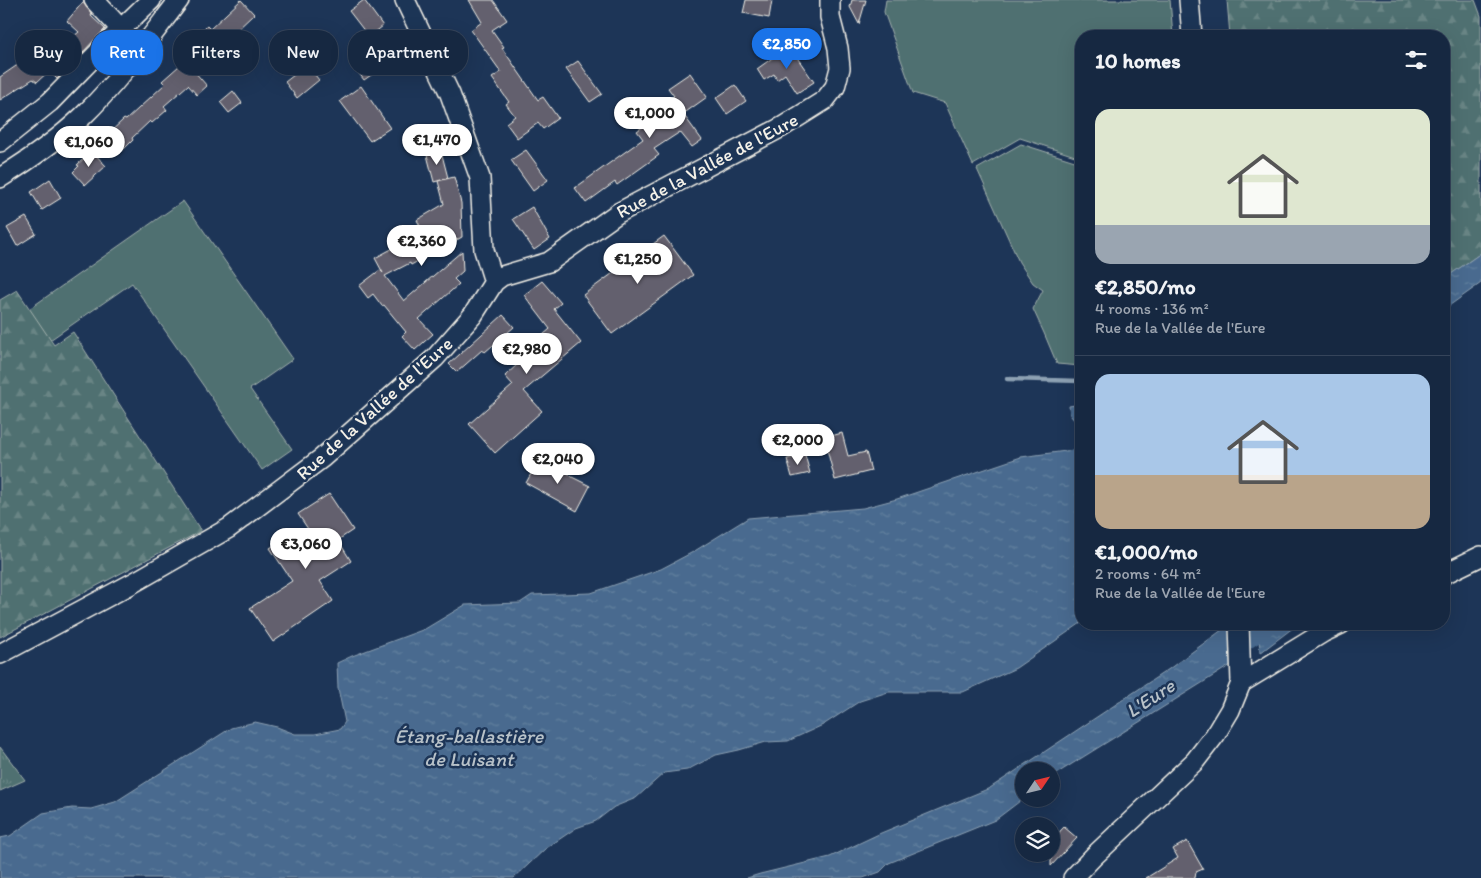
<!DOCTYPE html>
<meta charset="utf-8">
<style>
:root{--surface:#162841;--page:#23344c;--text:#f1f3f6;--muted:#9ea6b1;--line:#35445a;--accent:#1a73e8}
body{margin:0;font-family:Itim,sans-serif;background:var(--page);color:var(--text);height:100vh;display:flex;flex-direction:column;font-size:19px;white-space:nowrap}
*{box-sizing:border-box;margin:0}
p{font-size:16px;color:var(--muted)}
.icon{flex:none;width:28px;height:28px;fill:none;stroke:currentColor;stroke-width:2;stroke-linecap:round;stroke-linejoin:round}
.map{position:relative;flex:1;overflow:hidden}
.sheet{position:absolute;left:1075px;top:30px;width:375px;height:600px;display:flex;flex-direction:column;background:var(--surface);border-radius:20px;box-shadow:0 5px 20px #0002,0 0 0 1px var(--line)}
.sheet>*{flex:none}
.banner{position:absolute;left:15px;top:30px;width:475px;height:45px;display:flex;gap:10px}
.needle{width:32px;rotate:55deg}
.tools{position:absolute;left:1015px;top:762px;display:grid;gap:10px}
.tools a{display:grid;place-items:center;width:45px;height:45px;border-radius:50%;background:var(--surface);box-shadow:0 5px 20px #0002,0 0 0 1px var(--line);font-size:25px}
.price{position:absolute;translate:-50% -42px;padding:0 11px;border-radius:18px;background:#fff;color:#222;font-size:16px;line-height:32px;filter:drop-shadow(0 1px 2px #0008)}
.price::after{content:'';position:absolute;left:50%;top:30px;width:15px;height:11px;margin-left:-8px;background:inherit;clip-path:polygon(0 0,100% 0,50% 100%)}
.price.active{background:var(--accent);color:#fff}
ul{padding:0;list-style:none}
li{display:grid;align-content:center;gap:10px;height:265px;padding:0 20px}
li+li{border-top:1px solid var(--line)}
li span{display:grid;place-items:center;height:155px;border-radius:15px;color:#555}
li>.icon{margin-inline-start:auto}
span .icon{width:90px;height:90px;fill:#fffc;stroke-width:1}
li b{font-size:21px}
h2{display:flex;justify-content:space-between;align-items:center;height:60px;padding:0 20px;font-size:21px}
.pill{padding:0 18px;border-radius:20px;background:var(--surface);box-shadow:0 5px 20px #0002,0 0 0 1px var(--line);font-size:18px;line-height:45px}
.pill.active{background:var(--accent);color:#fff}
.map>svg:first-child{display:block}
</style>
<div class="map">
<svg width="1481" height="878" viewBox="0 0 1481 878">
<defs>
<pattern id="forest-firs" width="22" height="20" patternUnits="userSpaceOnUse" patternTransform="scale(1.25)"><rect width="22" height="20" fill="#4f7071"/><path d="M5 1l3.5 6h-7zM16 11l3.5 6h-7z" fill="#698585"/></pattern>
<pattern id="park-tufts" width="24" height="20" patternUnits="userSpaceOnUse" patternTransform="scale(1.25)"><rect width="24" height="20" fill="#4f7071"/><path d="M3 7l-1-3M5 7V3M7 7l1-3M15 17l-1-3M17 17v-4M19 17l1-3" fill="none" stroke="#698585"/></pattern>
<pattern id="water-ripples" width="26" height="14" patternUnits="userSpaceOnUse" patternTransform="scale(1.25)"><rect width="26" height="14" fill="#496b8f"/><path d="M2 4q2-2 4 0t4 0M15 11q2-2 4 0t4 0" fill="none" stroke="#64819f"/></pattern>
</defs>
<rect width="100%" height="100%" fill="#1d3557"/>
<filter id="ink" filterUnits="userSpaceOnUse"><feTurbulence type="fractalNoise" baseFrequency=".02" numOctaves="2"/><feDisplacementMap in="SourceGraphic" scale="10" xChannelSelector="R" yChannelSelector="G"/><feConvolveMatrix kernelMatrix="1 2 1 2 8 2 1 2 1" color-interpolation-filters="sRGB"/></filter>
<g filter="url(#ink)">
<g fill="#4f7071" stroke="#a2b0ac">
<path d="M886,0H1170L1173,36H1081V158L1020,138L973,165L945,103L913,93L884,12Z"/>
<path d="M1021,144L1081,163V366L1057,364L1044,333L1033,309L1043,290L1033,283L1019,262L977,169Z"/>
<path d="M183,201L293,359L250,389L292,449L262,470L132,283L50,340L29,309Z"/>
</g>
<g fill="url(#forest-firs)" stroke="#a2b0ac">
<path d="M1227,0H1475L1481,16V253L1444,279V36H1230Z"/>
<path d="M17,290L54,345L73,332L201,531L0,637V300Z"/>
</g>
<path fill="url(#park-tufts)" stroke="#a2b0ac" d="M0,747L25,780L0,791Z"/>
<g fill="url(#water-ripples)" stroke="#8da1b3">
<path d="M1481,253V283L1446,308L1444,318V279Z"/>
<path d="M1081,404V428L1070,415L1069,406Z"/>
<path d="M1081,449V623L1016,668L963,692H888L860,701L823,725L788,741L766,742L739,750L716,755L687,770L664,773L636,798L614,807L596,821L576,828L545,849L514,878H0V838L10,836L43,813L72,808L91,809L115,802L231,728L255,722L277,727L295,734H315L340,729L345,722L338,688L337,663L352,656L425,629L465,605L520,603L532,595L591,593L661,569L693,552L748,518L863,508L897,499L1021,457Z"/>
<path d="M1230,624L1234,663L1051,777V771H1024V798L995,820L889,863L880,872L863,878H747L760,874L830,857L881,833L990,788L1169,669Z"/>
<path d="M1258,624H1298L1260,653Z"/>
</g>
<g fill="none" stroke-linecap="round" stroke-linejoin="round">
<path stroke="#8da1b3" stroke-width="4.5" d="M1007,379L1081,381"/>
<path stroke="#496b8f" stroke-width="28" d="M1219,653L1262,624"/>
</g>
<g fill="#63606e" stroke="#f4f1e8">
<path d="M241,0L254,14L235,32L232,30L213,48L216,51L194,71L207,86L197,95L188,85L164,106L167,110L152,123L150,121L132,138L133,140L122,151L106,138L107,137L106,136L124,119L126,120L165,84L162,81L197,50L189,42L207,26L210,29Z"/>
<path d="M364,0L383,26L369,37L349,11Z"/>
<path d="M469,0H493L507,20L492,30L504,47L502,48L538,100L543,97L558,118L543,129L538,123L517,138L506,123L515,116L506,104L509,102L492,78L501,72L471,30L482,22Z"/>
<path d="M746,0H772L769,18L743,13Z"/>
<path d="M852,0H866L859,24L850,7Z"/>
<path d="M83,2L92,14L91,16L105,29L57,79L49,71L37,82L33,79L0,100V77L19,64L24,70L45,50L51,56L76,38L74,36L79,32L67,21Z"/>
<path d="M789,46L814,82L797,93L785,74L777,80L774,74L764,80L757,69Z"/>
<path d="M367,59L377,71L364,80L355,68Z"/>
<path d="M578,61L602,94L590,102L566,69Z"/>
<path d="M307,65L319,80L297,98L285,82Z"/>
<path d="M690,73L707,97L683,114L702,140L692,147L680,132L654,149L659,155L617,185L615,182L586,203L575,188L643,139L637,131L671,106L667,101L674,96L668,88Z"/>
<path d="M735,85L746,101L727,114L716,98Z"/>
<path d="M361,86L390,128L370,141L340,101Z"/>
<path d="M233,91L242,103L229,113L220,102Z"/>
<path d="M526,150L548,180L533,191L511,160Z"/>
<path d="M92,151L106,166L85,185L73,172L79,166L77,165Z"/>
<path d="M441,151L448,178L434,182L427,155Z"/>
<path d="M454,177L461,203L462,237L411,265L410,263L385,276L404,301L462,251L463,271L454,279L459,284L419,319L433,334L415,350L402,336L406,332L384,305L382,306L373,294L368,298L359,286L380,270L383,273L375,258L423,232L417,220L444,204L438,181Z"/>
<path d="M50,179L61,198L42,210L31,192Z"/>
<path d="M532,207L550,239L534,250L513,219Z"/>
<path d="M26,217L36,234L17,246L7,228Z"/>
<path d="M664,236L693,275L612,334L583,295Z"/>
<path d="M542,281L561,303L554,309L581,343L524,391L542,411L495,453L469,424L513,385L505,376L532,351L529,347L550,329L524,295Z"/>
<path d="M503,315L514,327L485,352L482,350L457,372L449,364Z"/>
<path d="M842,433L848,456L866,452L871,471L835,480L824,438Z"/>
<path d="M805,455L810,473L792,477L787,459Z"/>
<path d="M539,459L559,470L561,467L572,477L590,486L577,511L526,483Z"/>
<path d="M329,494L353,530L338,540L351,561L320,581L333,601L273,642L250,608L292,581L270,548L285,538L292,549L312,535L298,514Z"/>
<path d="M1064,827L1077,838L1051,866V841Z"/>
<path d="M1187,841L1203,869L1196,872L1195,878H1146L1178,858L1173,849Z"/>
</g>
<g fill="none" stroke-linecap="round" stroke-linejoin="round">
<g stroke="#f4f1e8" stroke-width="22">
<g id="minor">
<path d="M94,0L121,29L151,0"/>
<path d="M405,0L450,94L480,178L484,250L494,282"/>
<path d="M1189,0L1192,36"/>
<path d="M0,142L50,102L121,29"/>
<path d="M0,178C29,160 58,140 83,116C119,81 149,39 179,0"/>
<path d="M1444,574L1481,556"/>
<path d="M0,654L133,583L229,528L322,458L435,358L473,315L494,282L502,276L549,262L618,213L782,127L825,100L835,87L840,68L838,48L830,17V0"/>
<path d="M1241,683L1324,632L1341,624"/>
<path d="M1073,878L1094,856L1195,761L1215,735L1230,710L1241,683L1239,624"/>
</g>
</g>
<use href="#minor" stroke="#1d3557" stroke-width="19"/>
</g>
</g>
<g text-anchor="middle" stroke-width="5" stroke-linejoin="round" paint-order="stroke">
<g font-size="19" fill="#f4f1e8" stroke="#1d3557">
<text transform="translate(707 165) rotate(-28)" y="7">Rue de la Vallée de l'Eure</text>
<text transform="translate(374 408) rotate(-42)" y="7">Rue de la Vallée de l'Eure</text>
</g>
<g font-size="20" font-style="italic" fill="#b8c2c9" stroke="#1d3557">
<text transform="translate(1150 698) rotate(-33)" y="7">L'Eure</text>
<text x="469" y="743">Étang-ballastière<tspan x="469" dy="23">de Luisant</tspan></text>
</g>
</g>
</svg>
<div class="tools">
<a><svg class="needle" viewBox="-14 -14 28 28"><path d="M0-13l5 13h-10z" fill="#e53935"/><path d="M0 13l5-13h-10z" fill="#9ea6b1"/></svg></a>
<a><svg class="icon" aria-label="layers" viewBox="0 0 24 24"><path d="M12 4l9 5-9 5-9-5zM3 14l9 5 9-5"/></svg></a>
</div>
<b class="price active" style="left:787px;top:70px">€2,850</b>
<b class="price" style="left:650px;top:139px">€1,000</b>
<b class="price" style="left:437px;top:166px">€1,470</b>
<b class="price" style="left:89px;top:168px">€1,060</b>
<b class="price" style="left:422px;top:267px">€2,360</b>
<b class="price" style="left:638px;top:285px">€1,250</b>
<b class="price" style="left:527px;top:375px">€2,980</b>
<b class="price" style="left:798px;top:466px">€2,000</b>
<b class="price" style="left:558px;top:485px">€2,040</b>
<b class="price" style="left:306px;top:570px">€3,060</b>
<div class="banner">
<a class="pill">Buy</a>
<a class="pill active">Rent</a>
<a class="pill">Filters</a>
<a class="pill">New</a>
<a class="pill">Apartment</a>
</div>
<section class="sheet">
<h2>10 homes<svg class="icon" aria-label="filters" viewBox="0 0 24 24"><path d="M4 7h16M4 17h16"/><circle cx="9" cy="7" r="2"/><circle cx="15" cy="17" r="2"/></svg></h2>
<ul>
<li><span style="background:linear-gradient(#dfe7d0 75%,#9aa5b1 0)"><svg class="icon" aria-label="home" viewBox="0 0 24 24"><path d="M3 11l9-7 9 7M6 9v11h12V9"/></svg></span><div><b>€2,850/mo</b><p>4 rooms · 136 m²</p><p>Rue de la Vallée de l'Eure</p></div></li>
<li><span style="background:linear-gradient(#a9c7e8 65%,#b9a48a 0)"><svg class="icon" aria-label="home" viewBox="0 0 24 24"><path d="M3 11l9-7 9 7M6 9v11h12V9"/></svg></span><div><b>€1,000/mo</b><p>2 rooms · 64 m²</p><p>Rue de la Vallée de l'Eure</p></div></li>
</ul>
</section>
</div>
